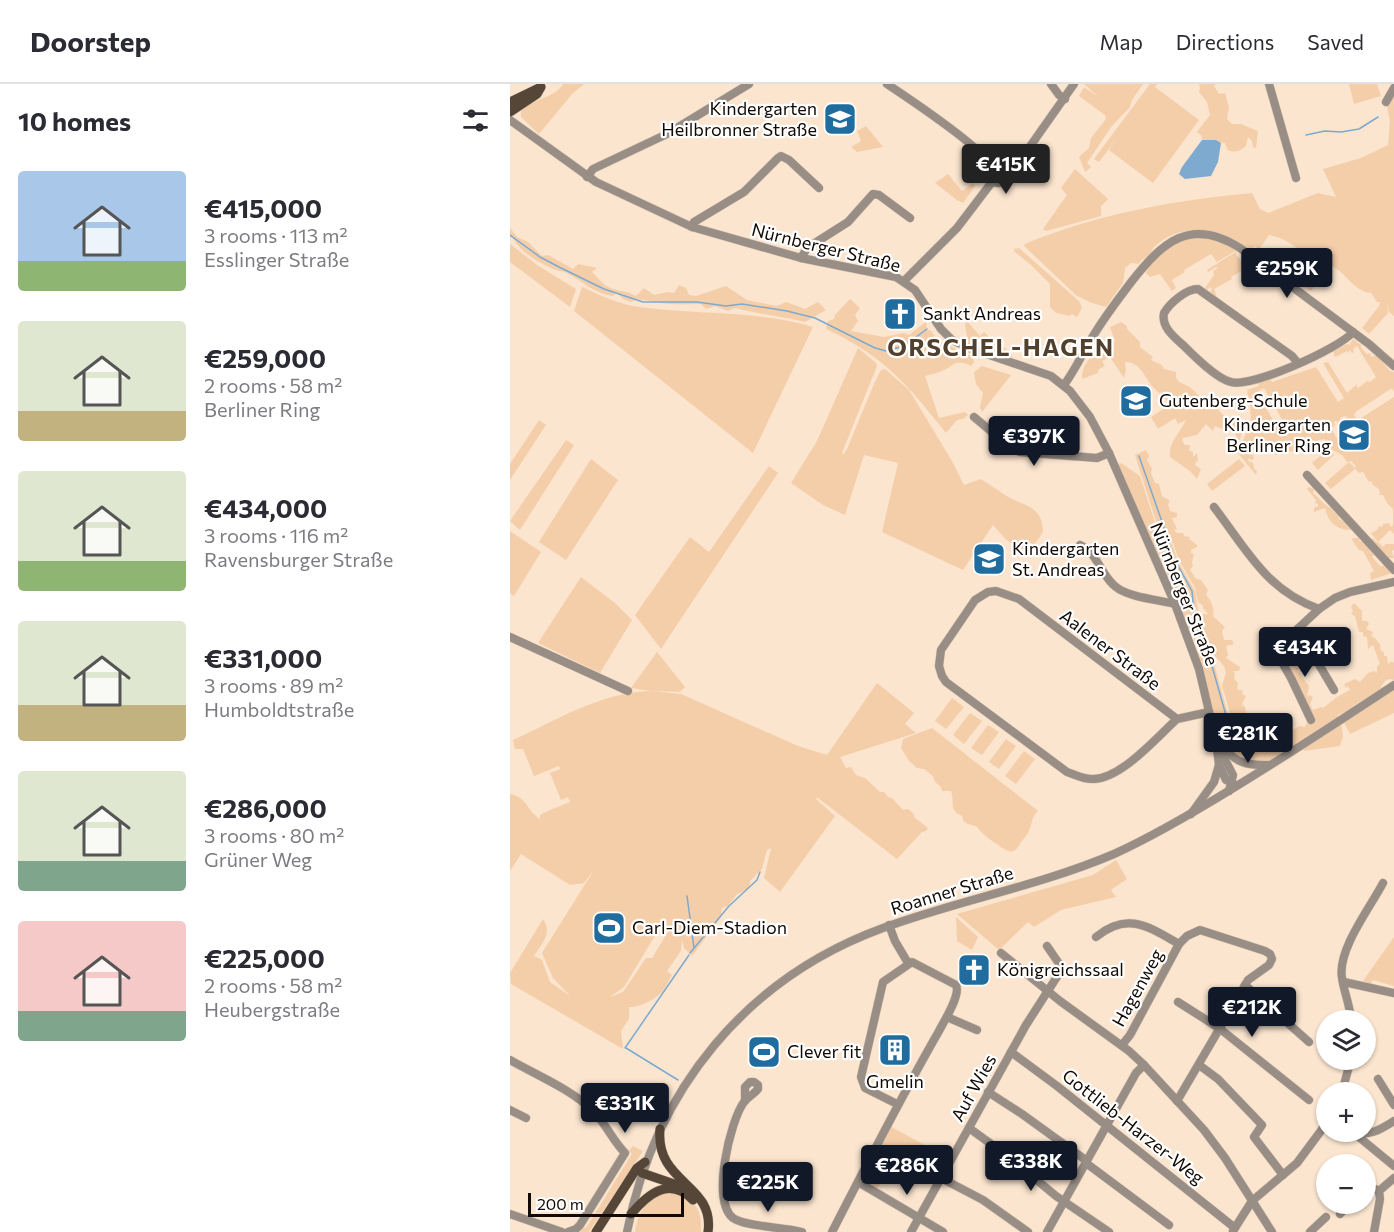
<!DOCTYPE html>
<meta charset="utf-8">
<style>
:root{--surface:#fff;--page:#f2f2f3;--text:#2b2b33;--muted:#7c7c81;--line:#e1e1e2;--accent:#111827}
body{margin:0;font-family:Commissioner,sans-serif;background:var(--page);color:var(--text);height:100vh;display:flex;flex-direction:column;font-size:22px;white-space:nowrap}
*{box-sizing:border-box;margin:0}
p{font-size:20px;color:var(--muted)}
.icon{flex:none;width:33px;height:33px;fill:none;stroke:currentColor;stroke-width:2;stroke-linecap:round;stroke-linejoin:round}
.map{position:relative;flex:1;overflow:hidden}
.side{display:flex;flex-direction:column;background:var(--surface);width:510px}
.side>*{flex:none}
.tools{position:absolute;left:806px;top:926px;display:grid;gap:12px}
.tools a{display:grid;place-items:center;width:60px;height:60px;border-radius:50%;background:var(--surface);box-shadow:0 2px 4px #0004;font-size:30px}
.scale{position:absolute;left:18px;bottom:15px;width:156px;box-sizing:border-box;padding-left:6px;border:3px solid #110a04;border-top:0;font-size:16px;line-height:21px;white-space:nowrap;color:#110a04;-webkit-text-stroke:4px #fff;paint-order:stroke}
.price{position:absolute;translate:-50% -51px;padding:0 14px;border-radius:6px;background:var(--accent);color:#fff;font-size:20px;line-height:39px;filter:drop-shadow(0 2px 3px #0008)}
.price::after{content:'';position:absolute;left:50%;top:36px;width:18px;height:14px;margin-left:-9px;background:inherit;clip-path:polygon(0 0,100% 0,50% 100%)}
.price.current{background:#222;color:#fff}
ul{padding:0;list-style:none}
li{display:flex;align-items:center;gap:18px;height:150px;padding:0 18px}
li span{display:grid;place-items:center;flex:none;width:168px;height:120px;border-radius:6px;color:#555}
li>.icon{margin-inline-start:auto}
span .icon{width:72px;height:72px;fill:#fffc;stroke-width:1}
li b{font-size:26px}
h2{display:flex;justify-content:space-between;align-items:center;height:72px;padding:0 18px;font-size:26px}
header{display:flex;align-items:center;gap:36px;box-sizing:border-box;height:84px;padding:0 30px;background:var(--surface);border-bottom:2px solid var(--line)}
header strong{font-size:28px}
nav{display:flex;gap:33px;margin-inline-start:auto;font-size:21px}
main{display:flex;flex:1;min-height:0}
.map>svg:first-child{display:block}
</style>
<header>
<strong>Doorstep</strong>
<nav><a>Map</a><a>Directions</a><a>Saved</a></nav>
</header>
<main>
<section class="side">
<h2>10 homes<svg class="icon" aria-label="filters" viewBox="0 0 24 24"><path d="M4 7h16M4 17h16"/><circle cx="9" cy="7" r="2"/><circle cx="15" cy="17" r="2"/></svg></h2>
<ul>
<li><span style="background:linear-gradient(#a9c7e8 75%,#8fb573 0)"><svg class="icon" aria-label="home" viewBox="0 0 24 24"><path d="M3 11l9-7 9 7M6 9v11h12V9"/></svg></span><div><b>€415,000</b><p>3 rooms · 113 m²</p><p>Esslinger Straße</p></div></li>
<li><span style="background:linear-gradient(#dfe7d0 75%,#c2b280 0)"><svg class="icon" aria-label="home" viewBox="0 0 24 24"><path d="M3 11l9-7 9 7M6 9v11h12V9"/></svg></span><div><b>€259,000</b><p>2 rooms · 58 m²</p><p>Berliner Ring</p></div></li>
<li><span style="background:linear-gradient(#dfe7d0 75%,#8fb573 0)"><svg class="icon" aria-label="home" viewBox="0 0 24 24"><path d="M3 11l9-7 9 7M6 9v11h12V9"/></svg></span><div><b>€434,000</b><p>3 rooms · 116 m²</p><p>Ravensburger Straße</p></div></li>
<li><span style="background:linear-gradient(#dfe7d0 70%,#c2b280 0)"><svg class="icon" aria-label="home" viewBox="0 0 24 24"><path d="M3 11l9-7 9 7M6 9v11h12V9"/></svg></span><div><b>€331,000</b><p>3 rooms · 89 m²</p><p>Humboldtstraße</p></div></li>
<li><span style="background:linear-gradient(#dfe7d0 75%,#7fa58c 0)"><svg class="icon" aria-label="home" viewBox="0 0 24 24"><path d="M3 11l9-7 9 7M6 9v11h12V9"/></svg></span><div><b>€286,000</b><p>3 rooms · 80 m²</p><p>Grüner Weg</p></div></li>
<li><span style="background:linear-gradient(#f6c9c9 75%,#7fa58c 0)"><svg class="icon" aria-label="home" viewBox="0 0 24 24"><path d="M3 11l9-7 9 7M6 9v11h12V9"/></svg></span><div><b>€225,000</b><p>2 rooms · 58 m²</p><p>Heubergstraße</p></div></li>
</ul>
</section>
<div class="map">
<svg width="884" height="1148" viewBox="0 0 884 1148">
<rect width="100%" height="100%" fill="#fbe5cf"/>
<g fill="#f4cea9" fill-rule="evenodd">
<path d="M53,0H74L63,9L29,50L11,33V27C22,14 44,15 53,0Z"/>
<path d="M574,0H633L622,16L620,23L601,43L577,79L581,83L575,88L569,73L579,64L581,54L596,35L595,31L569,12L574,3L589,13Z"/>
<path d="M640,0H647L645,3L689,36L643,99L599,66L607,54L589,78L584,75Z"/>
<path d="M689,0H706L704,2L709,10L715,9L719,24L717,35L722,40H731L748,47L746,64L743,63L742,57L738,53L736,62C730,67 723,70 717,65L715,59L692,56V52L687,48L700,31L697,18L689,8L690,4Z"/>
<path d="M839,0H867L871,12L844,20Z"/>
<path d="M884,4V232L879,228L877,218L878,229L859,250L852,244L869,222L870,218H867L861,209C842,207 837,188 821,182L801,207L793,201L812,178C792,171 780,154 759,151L746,170L744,169L747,164L745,162L741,167C713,146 673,135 644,163C642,166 641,169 639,171C635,175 632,174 629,180L621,179L615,184L613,199L596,223L582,219L567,212L514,162L515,160C587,130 665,116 742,109L750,125L758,129L808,109L826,113L813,85L851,74L878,61L880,37L876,18Z"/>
<path d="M356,42L373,63L347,68L341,63L351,57L347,47Z"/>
<path d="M565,85L598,115L591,122V132L536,147L533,145L557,111L551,104Z"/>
<path d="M438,90L452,107L463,99L465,102L453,119L447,116L425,99Z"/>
<path d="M0,144L7,153L18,158L32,172L38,171L63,185L68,180L87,184L82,188C87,192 91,199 97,202C106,208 117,206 126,212L134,204L144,211L158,208L164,209L169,201L176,204L179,211L186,212L216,202L237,216L267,222L276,218L295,225L308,218L316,226L295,238C272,232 248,230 225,224L218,227L205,222L196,225L191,220C177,220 163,221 150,219C139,218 132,213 120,218L113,215L106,208L103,212C85,210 72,197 57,189C53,187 48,187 43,185C29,179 10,168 3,154L0,153Z"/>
<path d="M693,153L708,155L727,166L707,178L701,170L674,186L675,188L662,196L666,204L662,207L650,190L640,193L636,189C644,167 671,154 693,153Z"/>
<path d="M0,160L27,181L66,205L60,223L0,178Z"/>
<path d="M509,164L569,217L572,224L567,233L562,230L560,232L546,229L540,223V200L521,181L505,168L504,165Z"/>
<path d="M727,167L726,171L738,183L721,193L722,195L704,205L707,213L700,208L702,205L700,203L697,206L695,204L704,191L703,187L708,184L706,183L698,188L697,186Z"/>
<path d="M72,203C91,212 109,220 129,223C187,231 246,226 303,243L243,369L64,227Z"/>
<path d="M340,215L350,224L345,231L348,237L341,247L374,253L394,249L399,251L416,238L417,246H420L429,257L462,272L464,278L461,282C445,275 447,280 434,286C429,289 421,290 415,292L429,334L455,328L458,331L453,335L447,336L436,349C397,300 374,272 316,245L318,237L324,235L325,231Z"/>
<path d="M457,237L470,252L474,248L492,265L494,263L501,270L503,278L459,263L455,241Z"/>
<path d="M611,238L617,242V245L630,258V263L643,273L641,276L652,281L654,285L666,288C665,298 670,298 678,302C683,305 689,312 693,317H700L716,334L731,332L733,343L730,356H726V350L705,342L703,347L696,340L687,351L673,354L672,356L675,361H680L679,367L683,368V373L687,369L688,378L686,377L685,381L691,385L687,395L680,387L660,373C658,359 670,349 676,336L668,340L665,334L648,345L641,333L658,322L661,327L662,322C656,314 648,309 642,302C634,292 630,278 615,278L616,286L614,294L600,273L592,277L595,282L589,285L588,289L572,295C571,283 579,276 584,267H587L594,257L598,261L605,257L600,243Z"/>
<path d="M843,255L851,261L852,265L857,270L860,269L861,273L867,271L880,287L884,288V308L882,304L847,327L844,330L847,336L843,339L841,344L835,348C832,341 834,338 837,332L831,333L829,338L824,337L825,341L821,344L826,353L830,355V363L839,360L841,366H845L850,357L854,355L846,341L850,338L851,334L884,313V450L880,446L868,458L873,463L876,460H884V466L882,467L884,474H878L876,470L870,471L872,466L869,465L862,473L871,483L875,480L882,489L861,496L860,489L864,487L853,467L849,466L842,456L843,454H849L850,458L852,456L860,457L863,454L866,458H868L861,449L867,446L869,442L872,443L873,440L879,439L881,443L883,441V425L877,419L873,411H870L869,405L863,401L861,397L859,398L853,388L849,389L845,385L821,405L815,399L839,378L845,384L846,382L841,377L837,378L832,371L819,364L824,371L808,386L802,379L819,364H815V355L809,356L805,359L802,356L789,359L792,361C789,364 784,366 781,368L774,365L767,371L764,370L765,365L745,362L741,371H743L744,375L741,376L739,374L738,377L743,379L744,385L747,387L746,391L727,368C733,356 735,355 738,341H741L740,320L737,306L749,302L748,298L760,294L762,298L806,283L828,318L834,314L813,279L818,278L837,309L846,301L848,304L857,297L860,298L866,293L847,262L843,265L844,268L842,269L840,266L838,269L837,267L825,273L823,266L825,264L827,265L837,260L839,261ZM754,304L778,346L771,350L747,308Z"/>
<path d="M348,264L366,279L367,282L332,369L334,370L337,365L364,300L371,286L375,285L399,306L442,377L454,401L471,395C479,400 487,406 495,411C514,423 532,420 533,448L525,460L513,465C498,460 493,452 483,441L453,486L372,448L388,379L354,371L335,431L313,421L281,399L307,357Z"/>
<path d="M472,282L501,291L472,328L470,323L473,309L466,300L464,288Z"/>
<path d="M29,336L36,341L0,396V380Z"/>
<path d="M56,356L64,361L10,446L0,437Z"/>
<path d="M636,366L639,372L637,376L642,385L641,389L645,399L649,400L652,412L660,417L658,420L660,427L667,429V433L662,434L667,445L664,446L667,449H673L674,452L680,453L679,455L687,461V463L681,466V469L684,470L682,478L683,482L680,486L686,495L691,496L698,506L696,511C701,516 705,525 703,532L715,543L712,547L714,556H722L724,560L716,562L718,571L716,574L730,583L729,587H723L725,590L724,595L728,599L727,605L733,607L732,610L736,612L732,620L735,623L736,629L745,638V642L734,648L739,654V657L744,659L750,656L757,657V652L762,650L764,654H770L765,636L768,634H770L774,650L779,649L789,642L795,643L797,638L803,636L776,579V572C783,572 786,577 789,583L787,587L792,591H790L799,602L797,613L799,611L803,613L800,620L803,626L811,623L813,624L827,613L840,606L838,602L836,604L834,600L845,595L850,598L858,589L864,587L867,589V582L870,580L863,561L858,565L857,553L853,552V548H849L845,532L841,530L843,527L841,523L844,519L852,527V537H857L859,540L856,545L863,548L861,552L865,554L871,562L870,565L874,569V572H877L878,580L882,577L884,579V596L879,595L875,597L869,606L843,622L842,625L828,631V633L759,677L751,679L733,677L742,673C733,673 723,672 716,664C701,647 693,592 687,568L699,563L701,568L718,630L725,647L712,601L716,589L714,582L704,571L693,550L698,562L687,565L681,545H678L606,381L611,379L630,392L648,448L653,455L662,460L668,477L685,507L692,547L690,533L692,530H698L693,524V522L688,518L685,504L669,476L663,459L654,454L649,447L625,371Z"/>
<path d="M81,375L108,396L56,476L29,458Z"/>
<path d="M729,375L735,382L702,407L697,400Z"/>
<path d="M259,382L268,389L151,565L125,531L180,453L199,468Z"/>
<path d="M799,403L804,405L803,409C811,415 816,424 824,425L823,427L829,431V435L841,441V446C826,446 818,438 815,424L804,428V424L808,422V420L805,419L806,416L797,405Z"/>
<path d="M0,447L31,468L4,512L0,509Z"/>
<path d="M71,493L106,520L122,536L90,589L28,559Z"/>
<path d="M147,568L175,603L170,608L142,607L171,610L288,662L317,671L367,599L404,629L395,640L406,649L330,673L336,684L341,683L346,691L355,694L370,708H374L378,713L382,714L393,726L398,725L403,729L405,734L418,744L416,747L412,748L387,775L308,714H305L325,732L270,808L254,794L261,764L257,766L252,785L240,797L239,804L226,811L218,822L212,824L211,833L182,872L174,864L172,856L171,867L157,887L162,891C159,896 156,904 151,909C144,916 129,924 119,923V935L111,947L113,965L1,900L0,889L33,835C43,849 32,859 24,872L32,876L40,898L60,912L43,894L32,869L84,786L74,799L60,801L11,770L0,787V710C17,713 17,727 30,735V731L33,729L60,718L58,713L51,716L40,689L50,685L49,682L24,692L13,665H5L3,656C47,636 91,608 141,607L121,604ZM152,840L159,846L142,874H136L113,908L100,913L114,903Z"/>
<path d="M884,601V629L840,650L832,635Z"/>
<path d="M442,614L454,623L436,645L425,637Z"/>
<path d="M460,629L472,637L454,660L443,651Z"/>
<path d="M831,639L833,652L830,662L794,667L795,663Z"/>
<path d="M478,641L489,648L472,671L461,664Z"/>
<path d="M422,644L528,727C520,734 523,743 516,752C515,754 512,756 511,758C503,775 495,765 485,759C478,754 472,750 467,743C460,739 454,742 452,732C438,726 445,718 441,707H432L431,703L425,698L423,692L414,685L407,684L399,677L391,664L393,655Z"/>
<path d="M496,655L506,662L489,685L479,678Z"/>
<path d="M514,667L525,675L506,700L495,692Z"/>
<path d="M606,776L617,795L601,806L606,813L551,826L524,843L518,838L489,866L447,830L583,791Z"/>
<path d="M446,833L468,853L462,866L447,857Z"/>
<path d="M884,853V902L863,896L861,900L853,897Z"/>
<path d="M380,1042L420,1064L408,1089L384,1076L367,1105L351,1097Z"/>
<path d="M123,1062L133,1067L79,1148H66L72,1143L76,1144L122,1070L119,1067Z"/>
<path d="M154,1108C180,1108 193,1122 191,1148H125C128,1127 136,1118 154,1108Z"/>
</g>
<path fill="#7daace" d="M692,56H706L711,59L708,78L701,92L675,95L669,90L672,83Z"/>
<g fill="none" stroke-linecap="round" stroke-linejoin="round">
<g stroke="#7daace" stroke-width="1.5">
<path d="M796,51L815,47L831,48L849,45L868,33"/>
<path d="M0,151L30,173L51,184L94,205L133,218H187L216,222L232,220L277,227L305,234L365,264L376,267L394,262L417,245"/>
<path d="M629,372L658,455"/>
<path d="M658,456L662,471L682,507L685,541L698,568L717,635"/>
<path d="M177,812L184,864"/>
<path d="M180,869L219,822L247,796L250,788"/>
<path d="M115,964L179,871"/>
<path d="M116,964L168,996"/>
</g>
<g stroke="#d6c2af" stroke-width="9">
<g id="minor">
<path d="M377,0C398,14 475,65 484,85L482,98L447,144L394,197"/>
<path d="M541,0L549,11L555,15"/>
<path d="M759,0L786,94"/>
<path d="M876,18L884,4"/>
<path d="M0,36L86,98L182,143L291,174L386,193L405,206L431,245L442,256L459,264L541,292L560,307L580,333L599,369L665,520L689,585L706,657L709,681L704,698L681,730"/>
<path d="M77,93L83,85L157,50L239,0"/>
<path d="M482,98L488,99L495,98L564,0"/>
<path d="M182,143L184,138L234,108L268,74L271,72L279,76L309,104"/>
<path d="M291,174L297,164L338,138L363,110L369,111L400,134"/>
<path d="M788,279L782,272L688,205C676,205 660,219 654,229C651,243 664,253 674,262C685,273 707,295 721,298C741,304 829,265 843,248"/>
<path d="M554,301C566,285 574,266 585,249C596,231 609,214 622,197C652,159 680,132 730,164L859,260L884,282"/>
<path d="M464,333L501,364L510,368L587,374L599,369"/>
<path d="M797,391L884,486"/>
<path d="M704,423C737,466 756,506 809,525"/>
<path d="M570,461C588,469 591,492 606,503C618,513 649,516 665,520"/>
<path d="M788,545L824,606"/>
<path d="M0,553L118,607"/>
<path d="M667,635C647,653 612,694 584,695C575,696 566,691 557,688L436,598L432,592L429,582L431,566L465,516L478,508L486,507L509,515L667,635L699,628"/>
<path d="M801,636L781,594L765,566L809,525L825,514L840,508L884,498"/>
<path d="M706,657C725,677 732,682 759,681"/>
<path d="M709,664L723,691L719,707"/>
<path d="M709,681L716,696L724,700"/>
<path d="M379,841L385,857L398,879"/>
<path d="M586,853C618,827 639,843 669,860"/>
<path d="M491,869L550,917L619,967L634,981L694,1046L715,1074L762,1148"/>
<path d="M834,898L884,909"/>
<path d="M735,901L799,958"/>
<path d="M668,918L709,944L799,1016"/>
<path d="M437,933L467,946"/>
<path d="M841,936C840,921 834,908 832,894C827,866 860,824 873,799"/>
<path d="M612,961L620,951L669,860L677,852L690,846L755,867L760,870L762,875L759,881L738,896L667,1017"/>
<path d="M501,968L547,1002L725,1144"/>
<path d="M0,976C26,991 63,1006 84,1028C96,1040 103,1057 115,1069L70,1141L66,1145L58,1148"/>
<path d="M689,981L708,995L752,1041L744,1053L773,1091"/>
<path d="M868,995L884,1021"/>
<path d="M478,1008L512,1030L577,1077"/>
<path d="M832,1008L841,975"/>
<path d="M235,1017V1003L240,998H244L248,1001V1005C244,1010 238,1013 234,1018C220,1037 201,1117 223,1134C236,1143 274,1143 292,1148"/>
<path d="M0,1026L16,1034"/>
<path d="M459,1044L499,1073L546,1112L599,1148"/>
<path d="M844,1049L884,1082"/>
<path d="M844,1049C861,1052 871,1045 884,1037"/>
<path d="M576,1079L659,1141"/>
<path d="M431,1094L473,1116L518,1148"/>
<path d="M348,1098L433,1148"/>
<path d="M855,1104L861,1103L869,1107"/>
<path d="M869,1107L884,1094"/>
<path d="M0,1130L52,1148"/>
<path d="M830,1130L840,1119"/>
<path d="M723,1147L742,1117L787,1079L816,1040"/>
<path d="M117,1148C145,1006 236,894 373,844C449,816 529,802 604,770C646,751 686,727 725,703C779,670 831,636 884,601"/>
<path d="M322,1148C357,1080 391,1013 429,947C434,937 451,911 446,901L402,878L373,898L351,993L355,1004L387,1020"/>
<path d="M401,1148L516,941L550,888V881L537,862"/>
<path d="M537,1148L626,989L634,981"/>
<path d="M800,1148L816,1133"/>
<path d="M864,1148L870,1115L869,1107"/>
</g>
</g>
<g stroke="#d6c2af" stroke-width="10">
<g id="major">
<path d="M0,18L29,4"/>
<path d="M0,28L27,10L31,3"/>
<path d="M150,1045C145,1100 205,1099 198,1148"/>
<path d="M132,1089L170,1102"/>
<path d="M121,1130C138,1110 159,1092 183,1116"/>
<path d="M86,1148L127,1084L135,1078"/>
</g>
</g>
<use href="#minor" stroke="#988e86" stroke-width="8"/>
<use href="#major" stroke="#554637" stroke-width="9"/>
</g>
<defs>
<g id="school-square" transform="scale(1.725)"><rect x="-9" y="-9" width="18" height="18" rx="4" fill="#216c9f" stroke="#fff"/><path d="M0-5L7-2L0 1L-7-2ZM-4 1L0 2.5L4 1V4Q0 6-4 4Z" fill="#fff"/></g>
<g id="church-square" transform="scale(1.725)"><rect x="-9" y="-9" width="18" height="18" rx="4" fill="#216c9f" stroke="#fff"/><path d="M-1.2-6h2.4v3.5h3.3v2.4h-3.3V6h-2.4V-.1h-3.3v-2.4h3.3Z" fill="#fff"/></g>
<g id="stadium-square" transform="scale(1.725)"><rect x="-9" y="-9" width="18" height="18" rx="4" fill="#216c9f" stroke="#fff"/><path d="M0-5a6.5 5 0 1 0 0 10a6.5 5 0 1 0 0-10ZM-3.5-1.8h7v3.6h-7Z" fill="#fff"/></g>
<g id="building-square" transform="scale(1.725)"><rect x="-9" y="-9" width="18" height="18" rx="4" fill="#216c9f" stroke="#fff"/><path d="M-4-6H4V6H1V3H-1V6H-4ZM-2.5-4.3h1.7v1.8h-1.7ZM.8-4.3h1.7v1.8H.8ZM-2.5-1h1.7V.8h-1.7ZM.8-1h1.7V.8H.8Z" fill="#fff"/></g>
</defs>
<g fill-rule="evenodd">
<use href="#school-square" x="330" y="35"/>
<use href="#church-square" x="390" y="230"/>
<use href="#school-square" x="626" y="317"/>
<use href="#school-square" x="844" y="351"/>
<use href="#school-square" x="479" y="475"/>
<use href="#stadium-square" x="99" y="844"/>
<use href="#church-square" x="464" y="886"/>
<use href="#building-square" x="385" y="966"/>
<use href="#stadium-square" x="254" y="968"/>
</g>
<g text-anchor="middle" stroke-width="4.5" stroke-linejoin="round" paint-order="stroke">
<g font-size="18" fill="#110a04" stroke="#fff" text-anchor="start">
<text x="307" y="31" text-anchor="end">Kindergarten<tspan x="307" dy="21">Heilbronner Straße</tspan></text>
<text x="413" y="236">Sankt Andreas</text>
<text x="649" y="323">Gutenberg-Schule</text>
<text x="821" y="347" text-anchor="end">Kindergarten<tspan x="821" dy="21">Berliner Ring</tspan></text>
<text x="502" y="471">Kindergarten<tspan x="502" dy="21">St. Andreas</tspan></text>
<text x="122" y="850">Carl-Diem-Stadion</text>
<text x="487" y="892">Königreichssaal</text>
<text x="277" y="974">Clever fit</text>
<text x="385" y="1004" text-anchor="middle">Gmelin</text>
</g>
<g font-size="18" fill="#110a04" stroke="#fff">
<text transform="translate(316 164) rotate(14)" y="6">Nürnberger Straße</text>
<text transform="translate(674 510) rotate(68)" y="6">Nürnberger Straße</text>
<text transform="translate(600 566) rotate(37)" y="6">Aalener Straße</text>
<text transform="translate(442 807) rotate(-17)" y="6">Roanner Straße</text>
<text transform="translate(628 904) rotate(-61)" y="6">Hagenweg</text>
<text transform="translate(464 1004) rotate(-61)" y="6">Auf Wies</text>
<text transform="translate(623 1043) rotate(38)" y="6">Gottlieb-Harzer-Weg</text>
</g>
<g font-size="24" font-weight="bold" letter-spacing="1.5" fill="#52402e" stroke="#fff">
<text x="491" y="272">ORSCHEL-HAGEN</text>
</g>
</g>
</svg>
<div class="tools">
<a><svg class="icon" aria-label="layers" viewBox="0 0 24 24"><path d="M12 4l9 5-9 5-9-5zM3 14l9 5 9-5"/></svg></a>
<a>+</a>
<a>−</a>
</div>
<div class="scale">200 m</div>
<b class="price current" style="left:496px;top:111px">€415K</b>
<b class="price" style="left:777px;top:215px">€259K</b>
<b class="price" style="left:524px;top:383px">€397K</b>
<b class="price" style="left:795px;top:594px">€434K</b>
<b class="price" style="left:738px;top:680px">€281K</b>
<b class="price" style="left:742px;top:954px">€212K</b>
<b class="price" style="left:115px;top:1050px">€331K</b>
<b class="price" style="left:521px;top:1108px">€338K</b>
<b class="price" style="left:397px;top:1112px">€286K</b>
<b class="price" style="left:258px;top:1129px">€225K</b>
</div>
</main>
